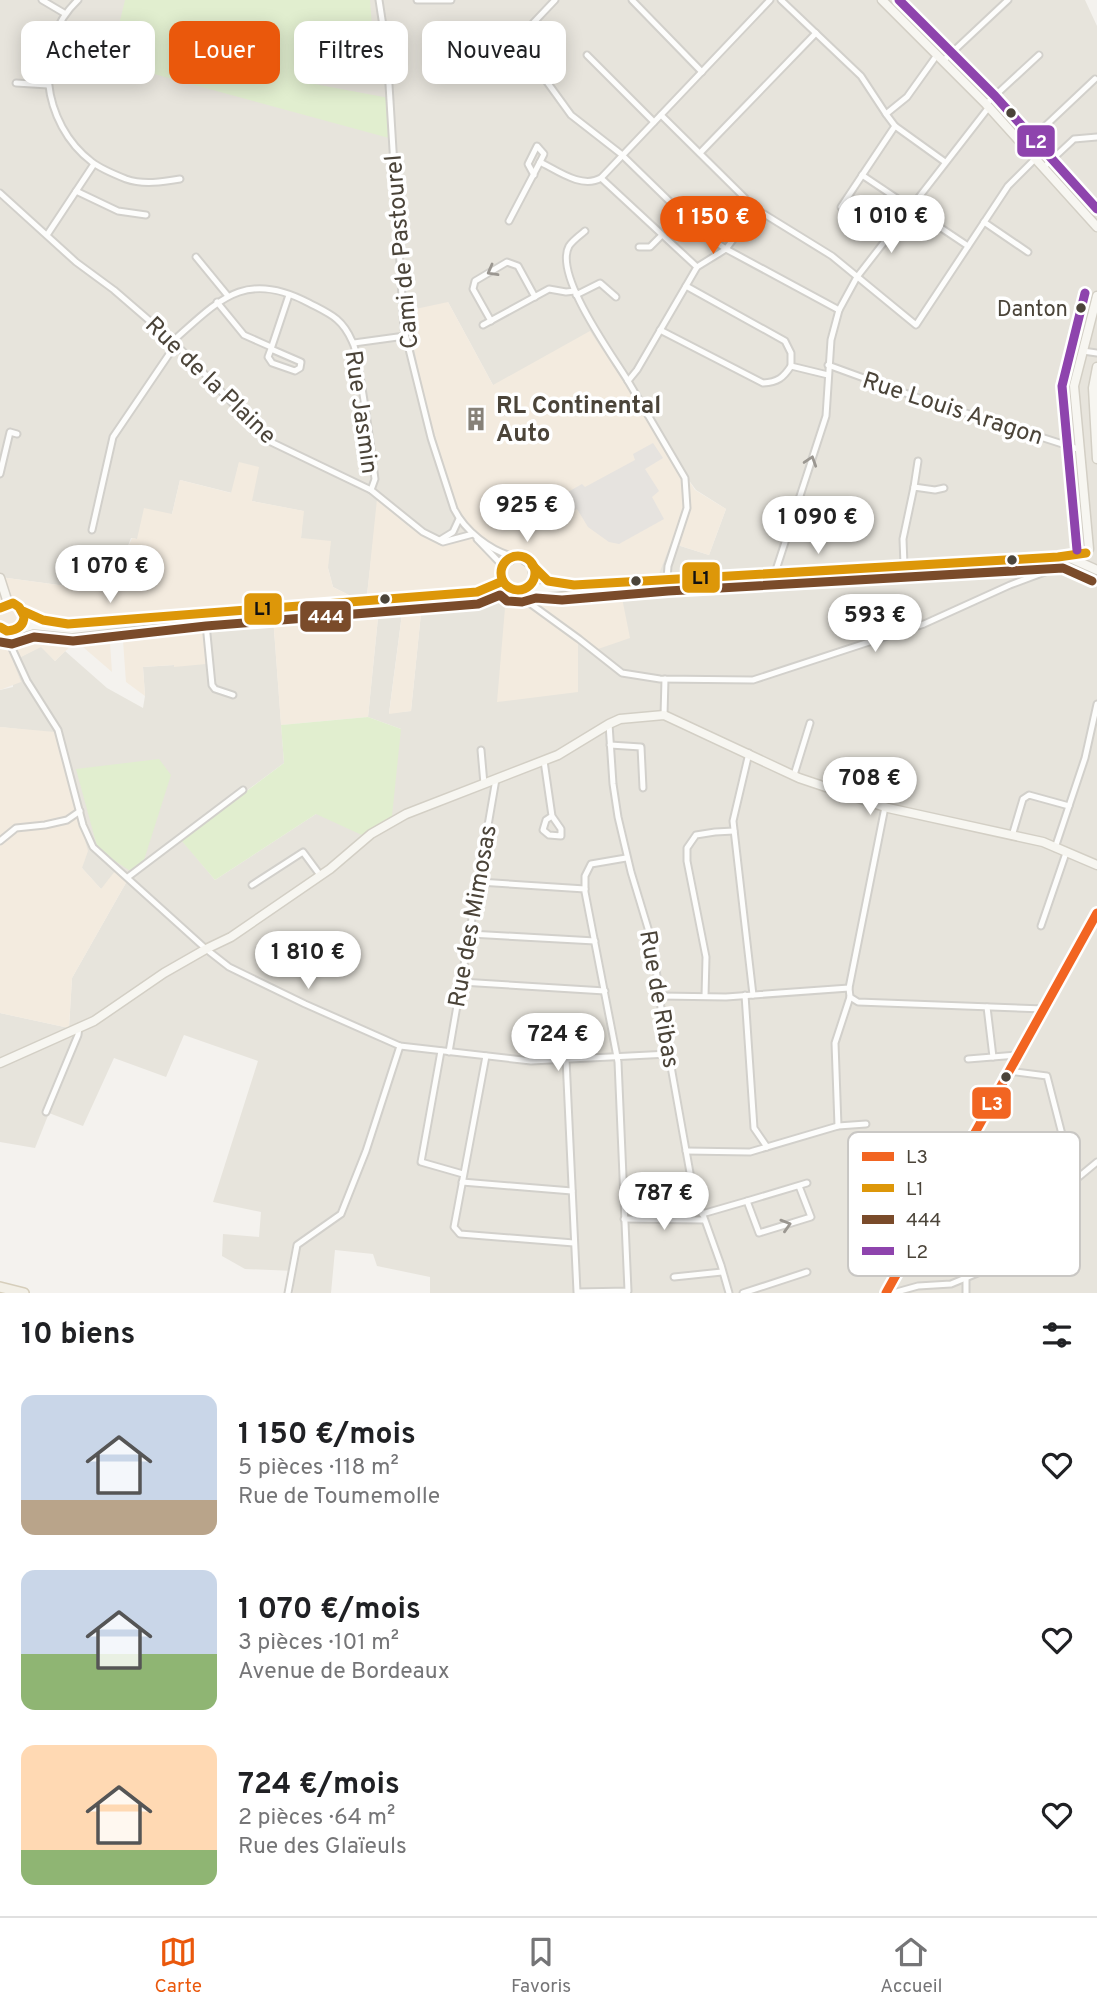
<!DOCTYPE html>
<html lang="fr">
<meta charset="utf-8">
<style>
:root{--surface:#fff;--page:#f6f6f6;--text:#202124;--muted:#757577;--line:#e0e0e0;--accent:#ea580c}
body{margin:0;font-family:Overpass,sans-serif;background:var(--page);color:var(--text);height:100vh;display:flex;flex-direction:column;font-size:26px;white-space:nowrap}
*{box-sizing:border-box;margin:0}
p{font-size:23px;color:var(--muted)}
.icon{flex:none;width:38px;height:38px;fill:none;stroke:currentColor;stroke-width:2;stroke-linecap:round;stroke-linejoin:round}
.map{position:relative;height:1293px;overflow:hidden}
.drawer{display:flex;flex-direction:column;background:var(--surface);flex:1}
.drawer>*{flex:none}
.top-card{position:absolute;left:21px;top:21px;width:700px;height:63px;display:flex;gap:14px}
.price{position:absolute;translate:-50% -60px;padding:0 16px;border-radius:24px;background:#fff;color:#222;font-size:23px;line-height:46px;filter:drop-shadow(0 2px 4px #0008)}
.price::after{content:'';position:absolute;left:50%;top:42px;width:21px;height:16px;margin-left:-10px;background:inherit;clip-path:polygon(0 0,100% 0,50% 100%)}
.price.current{background:var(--accent);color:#fff}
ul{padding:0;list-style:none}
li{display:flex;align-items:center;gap:21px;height:175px;padding:0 21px}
li span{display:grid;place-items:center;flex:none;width:196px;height:140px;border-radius:14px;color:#555}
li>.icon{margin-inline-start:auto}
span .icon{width:84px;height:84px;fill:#fffc;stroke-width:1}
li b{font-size:30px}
h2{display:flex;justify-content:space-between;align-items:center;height:84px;padding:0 21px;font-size:30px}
.chip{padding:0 24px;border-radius:14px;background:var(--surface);box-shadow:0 4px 18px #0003;font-size:24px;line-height:63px}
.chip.current{background:var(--accent);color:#fff}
.tab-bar{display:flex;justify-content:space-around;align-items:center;height:98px;border-top:2px solid var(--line);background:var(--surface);font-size:19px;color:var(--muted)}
.tab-bar a{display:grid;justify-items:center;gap:4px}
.tab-bar .current{color:var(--accent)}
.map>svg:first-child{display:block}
</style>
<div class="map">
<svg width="1097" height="1293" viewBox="0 0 1097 1293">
<rect width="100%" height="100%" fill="#f4f2ee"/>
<path fill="#e7e4dc" d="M0,0H1085L1097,26V1293H430V1277L377,1266L373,1254L335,1250L331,1293H293L294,1271L245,1269L222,1256L223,1234L259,1237L261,1212L213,1202L258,1061L184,1035L166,1077L114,1058L83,1126L49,1113L35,1148L0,1142V1013L69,1028L72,978L127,881L101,889L82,868L64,766L55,733L0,727V690L13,687V661L41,646L55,661L65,651L107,688L143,708L145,696L143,667L174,665L202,609L272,603L284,763L181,839L215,880L316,814L401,729L368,717L379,608L403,606L389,713L411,711L422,603L507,595L577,692L578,635L618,578L671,543L709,555L726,509L696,490L671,456L493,385L448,302L456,506L474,538L441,546L408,526L378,500L367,595L351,596L333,587L328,568L301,538L303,511L252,501L239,463L232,493L180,480L172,514L137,539L131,538L112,586L81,588L0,577Z"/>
<g fill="#f3ebdf">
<path d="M448,302L493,385L590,331L695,490L726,509L709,555L671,543L659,574L618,578L630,638L598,649L578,635V692L497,702L506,596L422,604L411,711L389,714L403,606L379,608L368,717L281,725L272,603L203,609L206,664L174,667V665L143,667L145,696L126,682L122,627L109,629L112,672L76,641L55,661L41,647L13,661L21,682L0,690V577L81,588L112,586L132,538L137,539L144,508L172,514L180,480L231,493L239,462L259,467L252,501L304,511L301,538L331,541L328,568L333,587L351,596L367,595L377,499L408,526L441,546L473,538L456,506L427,409L406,311Z"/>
<path d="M0,727L55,732L88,851L82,868L101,889L115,871L127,881L72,978L69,1028L0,1013Z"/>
</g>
<g fill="#e1eecf">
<path d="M125,0H370L373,40L345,33L332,60L316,57L309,83L389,98V138L110,62Z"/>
<path d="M368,717L401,729L392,816L364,836L316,814L215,880L181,840L284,763L281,725Z"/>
<path d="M159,759L171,775L144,860L132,872L98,850L76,769Z"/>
</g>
<path fill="#e6e3df" d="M653,443L663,458L645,469L659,491L652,497L664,519L619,544L609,542L588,527L577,509L569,513L561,496L582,484L585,487L635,460L633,454Z"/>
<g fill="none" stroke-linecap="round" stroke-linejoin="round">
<g stroke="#d2d0cb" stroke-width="9">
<g id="street">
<path d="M42,0L64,13"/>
<path d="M78,0C31,44 42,124 92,162C101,169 116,175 126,179C143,185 163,182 180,179"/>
<path d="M379,0L387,52L404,329L431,438L454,509C465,531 490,551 515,557"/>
<path d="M417,0H451"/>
<path d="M555,0L520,37L521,46L571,115L621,154L702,233L726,249L839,310"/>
<path d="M632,0L702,72"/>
<path d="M781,0L861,76L886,114"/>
<path d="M50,50L81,57"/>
<path d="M587,55L654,122"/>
<path d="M943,61L1008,0"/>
<path d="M16,83L48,85"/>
<path d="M986,104L1039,55"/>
<path d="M661,115L756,209L832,256L916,325L1008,186L1036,158"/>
<path d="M895,126L945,162"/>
<path d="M1024,146L1095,79"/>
<path d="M700,153L816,33"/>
<path d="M1044,167L1074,139L1097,137"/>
<path d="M534,175L528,164L537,146L544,154L540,162"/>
<path d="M862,175L968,246"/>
<path d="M601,178L697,267"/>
<path d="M76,191L118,211L146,215"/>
<path d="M0,193L76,262L114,290L173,341L262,434L271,442L371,490L423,532L443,542L473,534"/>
<path d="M841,207L895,126L886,114L907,97L937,55"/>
<path d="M509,221L540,162C558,171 582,189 601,178L770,0"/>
<path d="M984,222L1028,252"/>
<path d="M585,231C580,235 572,241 569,246C553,275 613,356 628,381"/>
<path d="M47,235L94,164"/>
<path d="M639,247H650L662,235"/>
<path d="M196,257L228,296"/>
<path d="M686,286L785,341L791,353V366L828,375"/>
<path d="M576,295L600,283L616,297"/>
<path d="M217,302L244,335L271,347"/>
<path d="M491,321L473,289L475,281L507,262L518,266L535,297"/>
<path d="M483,325L549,289L566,292L575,291"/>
<path d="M660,330L763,383C778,382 783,378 791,366"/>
<path d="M173,341C219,300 245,269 309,303C330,314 342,318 352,341C357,350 357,362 359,372C366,407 370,443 375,479L371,490"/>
<path d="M354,343L405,336"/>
<path d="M271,349L301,362L300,368L295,371L272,363L268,357L271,349L289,295"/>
<path d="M1083,351L1097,353"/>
<path d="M828,365L916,397L1078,449"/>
<path d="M0,474L10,432L17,434"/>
<path d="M914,487L918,461"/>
<path d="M92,530L113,437L176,344"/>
<path d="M477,539L500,563L501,569"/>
<path d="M440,540L453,532L459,519"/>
<path d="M904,565L903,539L914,487L935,490L944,488"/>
<path d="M775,573L826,416L831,340L839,310L857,277L989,107"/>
<path d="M667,579L668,566L687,508L685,478L628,381L637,370L697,267L726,249L756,209"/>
<path d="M513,591L579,639L622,673L660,679L753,680L924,624L1010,585L1053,569L1058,557"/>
<path d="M205,614L212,685L215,689L233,695"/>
<path d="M4,631L27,681L58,730L83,825L93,847L206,949L229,967L305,1004L400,1046L531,1061L669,1054"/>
<path d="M664,715L665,679"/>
<path d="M609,724L613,784L618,817L631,872L653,945L662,1016L692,1184L721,1265L729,1293"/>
<path d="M610,745L641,747L643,788"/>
<path d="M481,750L484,784"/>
<path d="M749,753L733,821L753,995"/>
<path d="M544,761L552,816L561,829V836L549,835L543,830L546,820L552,816"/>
<path d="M794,775L810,723"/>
<path d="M885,807L849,988L850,997L858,1002L1044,1009"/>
<path d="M1012,836L1023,799L1029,795L1069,806"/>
<path d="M0,841L16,828L45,825L67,820L80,811"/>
<path d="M1055,848L1085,758L1097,704"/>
<path d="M128,877L243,790"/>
<path d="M479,882L585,889"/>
<path d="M252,885L303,852L320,875"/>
<path d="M1041,926L1066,853"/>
<path d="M470,934L595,941"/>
<path d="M461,982L605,991"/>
<path d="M745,995L754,1128L767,1147"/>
<path d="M660,996L726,997L849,988"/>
<path d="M705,996L706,957L687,861V848L696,835L715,832L734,831"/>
<path d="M987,1007L993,1057"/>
<path d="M441,1051L421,1162L463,1174"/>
<path d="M449,1052L496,779"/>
<path d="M486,1056L454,1227L460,1234L574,1243"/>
<path d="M566,1059L577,1292L628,1291L618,1062L585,892V876L591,864L626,858"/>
<path d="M968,1059L1017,1055"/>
<path d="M1009,1071L1047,1076L1074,1181"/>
<path d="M46,1112L78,1035L79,1027"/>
<path d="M838,1126L835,1043L850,997"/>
<path d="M976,1131L986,1142L1018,1248"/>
<path d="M686,1151L750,1152L838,1126L866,1124"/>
<path d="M462,1182L572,1191"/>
<path d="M799,1186L811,1217L759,1233L747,1201L807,1183"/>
<path d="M702,1214L747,1201"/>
<path d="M624,1219L704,1220"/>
<path d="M674,1277L722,1272"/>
<path d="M288,1293L297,1245L341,1214L366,1151L400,1046"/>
<path d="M743,1293L807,1272"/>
<path d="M893,1293L918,1286L951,1284L980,1272L1016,1250L1035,1234L1051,1200L1097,1162"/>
<path d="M966,1293V1278"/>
</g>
</g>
<g stroke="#d3cfc5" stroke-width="11">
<g id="secondary">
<path d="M882,0L986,104L1097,227"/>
<path d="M1097,367L1093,388L1097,459"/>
<path d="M1089,549L1074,386L1097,296"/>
<path d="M1068,557L1097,570"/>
<path d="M534,567L548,581L560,584"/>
<path d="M0,578L8,603"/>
<path d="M525,588L534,579L532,565L520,557C503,557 492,580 511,589C518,592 537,587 547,588C560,588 572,585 584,584C618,582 652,579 685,578C810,571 934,562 1058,557L1086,553"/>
<path d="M0,608L13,603L21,607L24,614"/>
<path d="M23,611L51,623"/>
<path d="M0,629L11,632L33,625L72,629L205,614L477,592L503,581"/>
<path d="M0,1063L94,1021L164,973L206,949L231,937L330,869L371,834L406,814L558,755L609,724L620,719L664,715L799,778L888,808L1043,842L1097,865"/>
<path d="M886,1293L1097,913"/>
</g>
</g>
<g stroke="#d6cebb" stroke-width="12">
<path id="primary" d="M0,1287L24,1293"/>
</g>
<use href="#street" stroke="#fdfdfc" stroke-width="5"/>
<use href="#secondary" stroke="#f7f6f1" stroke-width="8"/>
<use href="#primary" stroke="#f2efe6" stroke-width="9"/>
<g stroke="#fff" stroke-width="14">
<path id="bus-1" d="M886,1293L1097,913"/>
</g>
<g stroke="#fff" stroke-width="14">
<g id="bus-2">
<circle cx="518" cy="573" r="17"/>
<path d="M532,565L548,581L574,585L1058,557L1086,553"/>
<path d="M0,608L13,603L19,607L24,616C24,626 17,630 7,631L0,627"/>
<path d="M23,611L43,620L68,624L477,592L503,581"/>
</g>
</g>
<g stroke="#fff" stroke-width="14">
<path id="bus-3" d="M0,642L12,644L34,637L73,641L206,626L478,604L500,595L507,601L522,602L536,598L562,600L668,591L1063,568L1092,581"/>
</g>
<g stroke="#fff" stroke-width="14">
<g id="bus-4">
<path d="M899,0L995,96L1097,209"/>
<path d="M1077,550L1062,386L1085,293"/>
</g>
</g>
<use href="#bus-1" stroke="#f26522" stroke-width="9"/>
<use href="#bus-2" stroke="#dd9709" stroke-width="9"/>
<use href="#bus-3" stroke="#7a4b2a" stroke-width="9"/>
<use href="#bus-4" stroke="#8e44ad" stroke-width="9"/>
</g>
<defs><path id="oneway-chevron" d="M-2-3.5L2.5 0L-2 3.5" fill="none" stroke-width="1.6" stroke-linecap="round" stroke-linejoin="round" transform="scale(1.75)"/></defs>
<g stroke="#9b9791">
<use href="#oneway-chevron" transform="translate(492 271) rotate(151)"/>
<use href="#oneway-chevron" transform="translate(811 461) rotate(-72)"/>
<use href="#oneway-chevron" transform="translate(786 1225) rotate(-17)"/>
</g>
<defs>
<g id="building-bare" transform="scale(1.89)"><path d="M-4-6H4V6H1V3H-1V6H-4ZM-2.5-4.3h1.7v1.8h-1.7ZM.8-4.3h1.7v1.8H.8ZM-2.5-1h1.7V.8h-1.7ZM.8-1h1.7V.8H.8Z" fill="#868178" stroke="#fff" stroke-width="2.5" paint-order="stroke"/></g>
</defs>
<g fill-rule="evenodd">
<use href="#building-bare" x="476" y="419"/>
</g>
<g fill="#4b4439" stroke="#fff" stroke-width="2.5">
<circle cx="1011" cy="113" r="6"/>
<circle cx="1081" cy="308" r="6"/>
<circle cx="1012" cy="560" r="6"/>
<circle cx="636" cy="581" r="6"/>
<circle cx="385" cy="599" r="6"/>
<circle cx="1006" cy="1077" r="6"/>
</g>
<g text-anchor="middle" stroke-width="7" stroke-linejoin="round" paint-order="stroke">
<g font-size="22" fill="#4b4439" stroke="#fff" text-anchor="end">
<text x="1068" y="316">Danton</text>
</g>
<g font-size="24" fill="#4b4439" stroke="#fff">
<text transform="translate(401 252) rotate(-95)" y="8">Cami de Pastourel</text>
<text transform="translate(211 380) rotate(44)" y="8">Rue de la Plaine</text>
<text transform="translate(953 408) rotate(18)" y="8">Rue Louis Aragon</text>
<text transform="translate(362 412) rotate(82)" y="8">Rue Jasmin</text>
<text transform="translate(472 916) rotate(-80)" y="8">Rue des Mimosas</text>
<text transform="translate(660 999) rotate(80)" y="8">Rue de Ribas</text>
</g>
<g font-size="24" font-weight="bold" fill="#4b4439" stroke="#fff" text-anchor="start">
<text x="496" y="413">RL Continental<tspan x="496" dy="28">Auto</tspan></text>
</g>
</g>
<rect x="848" y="1132" width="232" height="144" rx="10" fill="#fff" stroke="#c9c7c4" stroke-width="2"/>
<rect x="862" y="1152" width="32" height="9" fill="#f26522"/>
<rect x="862" y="1184" width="32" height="8" fill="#dd9709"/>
<rect x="862" y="1215" width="32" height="9" fill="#7a4b2a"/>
<rect x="862" y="1247" width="32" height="8" fill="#8e44ad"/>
<g font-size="19" fill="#4b4439">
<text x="906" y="1163">L3</text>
<text x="906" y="1195">L1</text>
<text x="906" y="1226">444</text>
<text x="906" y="1258">L2</text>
</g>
<g stroke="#fff" stroke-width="2.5">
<rect x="1016" y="124" width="40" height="34" rx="7" fill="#8e44ad"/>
<rect x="681" y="561" width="40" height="33" rx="7" fill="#dd9709"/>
<rect x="243" y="592" width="40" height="34" rx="7" fill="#dd9709"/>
<rect x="299" y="600" width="53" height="33" rx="7" fill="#7a4b2a"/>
<rect x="971" y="1086" width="41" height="34" rx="7" fill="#f26522"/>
</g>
<g font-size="19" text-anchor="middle" font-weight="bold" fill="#fff">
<text x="1036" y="148">L2</text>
<text x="326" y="623">444</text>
<text x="992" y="1110">L3</text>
</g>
<g font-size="19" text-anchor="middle" font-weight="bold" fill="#111">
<text x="701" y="584">L1</text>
<text x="263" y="615">L1</text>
</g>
</svg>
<b class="price" style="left:891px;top:255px">1 010 €</b>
<b class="price current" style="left:713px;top:256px">1 150 €</b>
<b class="price" style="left:527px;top:544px">925 €</b>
<b class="price" style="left:818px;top:556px">1 090 €</b>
<b class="price" style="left:110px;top:605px">1 070 €</b>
<b class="price" style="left:875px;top:654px">593 €</b>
<b class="price" style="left:870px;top:817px">708 €</b>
<b class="price" style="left:308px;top:991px">1 810 €</b>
<b class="price" style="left:558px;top:1073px">724 €</b>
<b class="price" style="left:664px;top:1232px">787 €</b>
<div class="top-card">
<a class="chip">Acheter</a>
<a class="chip current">Louer</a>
<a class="chip">Filtres</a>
<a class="chip">Nouveau</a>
</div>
</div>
<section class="drawer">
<h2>10 biens<svg class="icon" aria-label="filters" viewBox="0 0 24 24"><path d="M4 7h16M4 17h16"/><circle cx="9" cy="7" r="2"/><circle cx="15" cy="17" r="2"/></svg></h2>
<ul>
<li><span style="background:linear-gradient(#c9d6e8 75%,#b9a48a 0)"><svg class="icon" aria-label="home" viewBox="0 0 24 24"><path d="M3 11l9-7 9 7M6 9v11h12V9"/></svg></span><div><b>1 150 €/mois</b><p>5 pièces · 118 m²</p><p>Rue de Toumemolle</p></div><svg class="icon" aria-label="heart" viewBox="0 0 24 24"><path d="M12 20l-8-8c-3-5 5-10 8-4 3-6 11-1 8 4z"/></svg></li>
<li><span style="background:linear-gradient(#c9d6e8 60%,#8fb573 0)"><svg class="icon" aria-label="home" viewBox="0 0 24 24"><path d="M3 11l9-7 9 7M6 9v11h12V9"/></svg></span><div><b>1 070 €/mois</b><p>3 pièces · 101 m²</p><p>Avenue de Bordeaux</p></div><svg class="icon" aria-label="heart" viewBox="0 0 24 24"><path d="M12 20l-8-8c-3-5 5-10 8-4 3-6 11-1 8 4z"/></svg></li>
<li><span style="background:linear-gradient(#ffd9b3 75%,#8fb573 0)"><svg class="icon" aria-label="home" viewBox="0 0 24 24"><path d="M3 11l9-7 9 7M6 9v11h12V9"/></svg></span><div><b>724 €/mois</b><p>2 pièces · 64 m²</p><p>Rue des Glaïeuls</p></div><svg class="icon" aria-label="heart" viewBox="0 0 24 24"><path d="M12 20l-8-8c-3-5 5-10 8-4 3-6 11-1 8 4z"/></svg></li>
</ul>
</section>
<nav class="tab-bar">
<a class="current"><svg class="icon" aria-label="map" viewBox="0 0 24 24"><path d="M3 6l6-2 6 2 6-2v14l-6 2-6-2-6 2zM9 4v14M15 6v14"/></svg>Carte</a>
<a><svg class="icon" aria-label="saved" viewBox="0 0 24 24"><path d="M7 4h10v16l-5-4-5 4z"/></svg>Favoris</a>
<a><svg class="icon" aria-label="home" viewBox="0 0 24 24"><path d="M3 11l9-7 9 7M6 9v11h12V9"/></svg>Accueil</a>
</nav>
